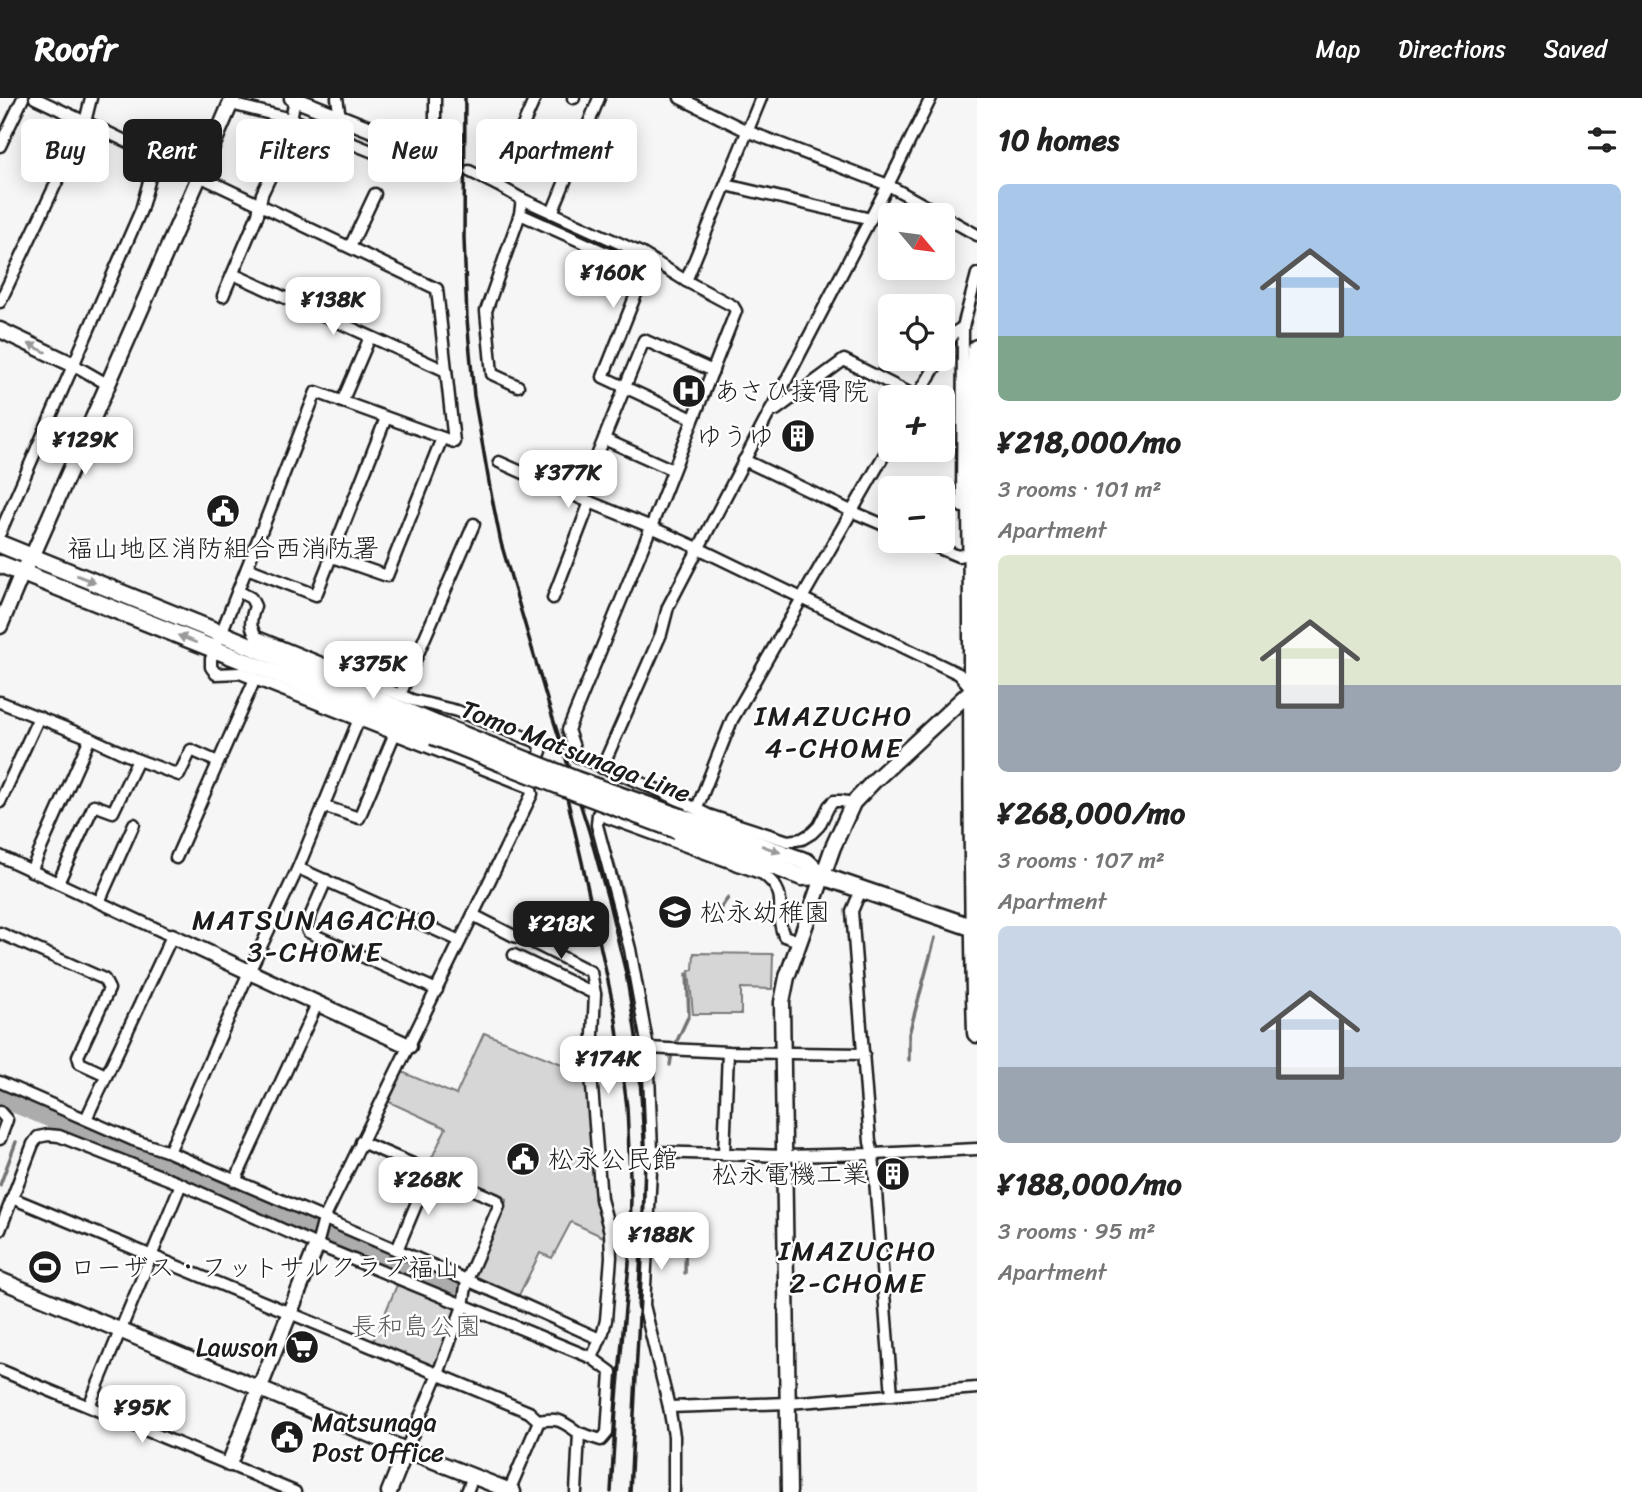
<!DOCTYPE html>
<meta charset="utf-8">
<style>
:root{--surface:#fff;--page:#f2f2f2;--text:#222;--muted:#767676;--accent:#1c1c1c}
body{margin:0;font-family:Sriracha,"Klee One",sans-serif;background:var(--page);color:var(--text);height:100vh;display:flex;flex-direction:column;font-size:26px;white-space:nowrap}
*{box-sizing:border-box;margin:0}
p{font-size:23px;color:var(--muted)}
.icon{flex:none;width:38px;height:38px;fill:none;stroke:currentColor;stroke-width:2;stroke-linecap:round;stroke-linejoin:round}
.map{position:relative;flex:1;overflow:hidden}
.drawer{display:flex;flex-direction:column;background:var(--surface);width:665px}
.drawer>*{flex:none}
.hud{position:absolute;left:21px;top:21px;width:665px;height:63px;display:flex;gap:14px}
.needle{width:46px;rotate:119deg}
.buttons{position:absolute;left:878px;top:105px;display:grid;gap:14px}
.buttons a{display:grid;place-items:center;width:77px;height:77px;border-radius:10px;background:var(--surface);box-shadow:0 4px 18px #0003;font-size:35px}
.price{position:absolute;translate:-50% -60px;padding:0 16px;border-radius:14px;background:#fff;color:#222;font-size:23px;line-height:46px;filter:drop-shadow(0 2px 4px #0008)}
.price::after{content:'';position:absolute;left:50%;top:42px;width:21px;height:16px;margin-left:-10px;background:inherit;clip-path:polygon(0 0,100% 0,50% 100%)}
.price.on{background:var(--accent);color:#fff}
ul{padding:0;list-style:none}
li{display:grid;align-content:center;gap:14px;height:371px;padding:0 21px}
li span{display:grid;place-items:center;height:217px;border-radius:10px;color:#555}
li>.icon{margin-inline-start:auto}
span .icon{width:126px;height:126px;fill:#fffc;stroke-width:1}
li b{font-size:30px}
h2{display:flex;justify-content:space-between;align-items:center;height:84px;padding:0 21px;font-size:30px}
.pill{padding:0 24px;border-radius:10px;background:var(--surface);box-shadow:0 4px 18px #0003;font-size:24px;line-height:63px}
.pill.on{background:var(--accent);color:#fff}
header{display:flex;align-items:center;gap:42px;box-sizing:border-box;height:98px;padding:0 35px;background:var(--accent);color:#fff}
header strong{font-size:33px}
nav{display:flex;gap:38px;margin-inline-start:auto;font-size:24px}
main{display:flex;flex:1;min-height:0}
.map>svg:first-child{display:block}
</style>
<header>
<strong>Roofr</strong>
<nav><a>Map</a><a>Directions</a><a>Saved</a></nav>
</header>
<main>
<div class="map">
<svg width="977" height="1394" viewBox="0 0 977 1394">
<rect width="100%" height="100%" fill="#f6f6f6"/>
<filter id="ink" filterUnits="userSpaceOnUse"><feTurbulence type="fractalNoise" baseFrequency=".0143" numOctaves="2"/><feDisplacementMap in="SourceGraphic" scale="14" xChannelSelector="R" yChannelSelector="G"/><feConvolveMatrix kernelMatrix="1 2 1 2 8 2 1 2 1" color-interpolation-filters="sRGB"/></filter>
<g filter="url(#ink)">
<g fill="#d6d6d6" stroke="#797979" stroke-width="2">
<path d="M694,855L773,856L772,891L741,890V916H693L689,873L693,872Z"/>
<path d="M484,935L587,976L586,979L596,1106L608,1141L571,1124L552,1160L540,1155L518,1199L475,1178L507,1101L428,1068L446,1030L387,1003L402,974L456,997Z"/>
<path d="M397,1187L459,1211L436,1272L372,1246Z"/>
</g>
<g fill="none" stroke-linecap="round" stroke-linejoin="round">
<g stroke="#727272" stroke-width="3.5">
<path d="M605,736L625,804"/>
<path d="M709,826L728,800"/>
<path d="M676,945L689,917L687,876"/>
<path d="M909,962V936L935,840"/>
<path d="M670,967L672,955"/>
<path d="M0,1087L16,1044"/>
<path d="M685,1175L686,1121"/>
</g>
<path stroke="#acacac" stroke-width="19" d="M0,999L451,1188"/>
<g stroke="#1c1c1c" stroke-width="15">
<g id="street">
<path d="M35,0L437,191L454,344L316,294L211,561V569L216,576L240,575L255,581L527,688L531,691L532,696L324,1121L317,1147"/>
<path d="M337,0L340,19"/>
<path d="M435,0V57L454,67"/>
<path d="M573,0H574"/>
<path d="M680,0L747,33L888,87L942,117"/>
<path d="M231,6L291,21L391,61L397,42"/>
<path d="M0,48L23,0"/>
<path d="M469,73L497,87L522,101L641,155L686,183L733,208L736,213L651,429L580,400L499,364"/>
<path d="M497,87L535,0"/>
<path d="M726,87L871,121"/>
<path d="M552,115L599,0"/>
<path d="M520,116L613,158L648,166"/>
<path d="M943,118L977,137"/>
<path d="M350,149L375,96"/>
<path d="M651,161L648,166L603,279L693,321"/>
<path d="M233,176L446,273"/>
<path d="M686,183L761,0"/>
<path d="M223,198L258,116L262,96L291,35V21L295,1"/>
<path d="M0,204L85,24L91,0"/>
<path d="M943,254L954,235L963,229"/>
<path d="M74,267L107,286"/>
<path d="M518,288L492,276L486,213L520,116L522,101"/>
<path d="M917,299L940,261"/>
<path d="M342,304L370,239"/>
<path d="M771,311L776,312L844,262L917,299"/>
<path d="M604,341L673,372"/>
<path d="M744,362L851,413L891,430"/>
<path d="M580,400L644,242L713,273"/>
<path d="M975,409H962L963,229L977,176"/>
<path d="M0,435L141,112L156,58"/>
<path d="M922,443L958,458L973,455"/>
<path d="M332,459L387,478L442,340"/>
<path d="M247,470L316,497L386,320"/>
<path d="M238,493L251,500L255,508C251,522 248,527 257,539L400,597L412,602L457,613L535,643L539,647L541,653L535,669"/>
<path d="M553,500L590,404"/>
<path d="M400,597L474,426"/>
<path d="M0,604L90,640L138,662L179,677L191,652L218,664"/>
<path d="M602,670L661,536L668,509L888,87L931,0"/>
<path d="M0,704L39,619"/>
<path d="M853,705L841,703H834L829,708L819,728L812,735L802,741L788,743L708,717L665,695L577,658L568,632L651,429L698,450L959,576L971,590"/>
<path d="M323,708L359,720L395,635"/>
<path d="M697,710L732,622L891,345"/>
<path d="M0,758L172,838L86,1021"/>
<path d="M176,760L255,581"/>
<path d="M298,770L460,843"/>
<path d="M31,773L90,640"/>
<path d="M326,782L306,828L308,834L437,892"/>
<path d="M58,785L94,707L113,714L138,662"/>
<path d="M861,792L852,813L870,1044L873,1056L892,1297"/>
<path d="M99,804L134,726"/>
<path d="M473,817L514,838L528,842L591,874L595,896L591,977L601,1101L610,1134L611,1159L606,1222L603,1234L592,1260"/>
<path d="M0,835L104,881L109,891L78,958L80,965L106,977"/>
<path d="M514,857L595,896"/>
<path d="M648,950L728,954L864,956"/>
<path d="M0,984L133,1042L169,1054L504,1198L600,1241"/>
<path d="M0,1014L7,1022L0,1041"/>
<path d="M361,1044L497,1102L499,1108L467,1182L463,1208L438,1276L406,1352"/>
<path d="M169,1054L249,874L298,770L359,621"/>
<path d="M652,1054L648,950L630,851L597,727L598,716L763,776C793,799 772,812 784,838L799,843"/>
<path d="M724,1056L728,954"/>
<path d="M235,1083L317,906"/>
<path d="M12,1100L529,1314L539,1323"/>
<path d="M0,1132L33,1046L38,1039L48,1037L59,1038L181,1086L317,1147L592,1260L611,1274L607,1335L601,1342L579,1335"/>
<path d="M397,1152L430,1073"/>
<path d="M0,1272L295,1394"/>
<path d="M89,1308L181,1086"/>
<path d="M669,1309L788,1305L977,1290"/>
<path d="M509,1393L539,1323C559,1319 563,1324 579,1335L576,1394"/>
<path d="M467,1394L473,1378"/>
<path d="M674,1394V1338L669,1309L644,1207L652,1054L785,1058L873,1056L977,1051"/>
</g>
</g>
<g stroke="#1c1c1c" stroke-width="19">
<g id="secondary">
<path d="M292,0L435,57"/>
<path d="M0,232L74,267"/>
<path d="M0,528L22,475L32,459L199,79L233,0"/>
<path d="M172,838L409,948"/>
<path d="M0,1182L406,1352L513,1394"/>
<path d="M229,1366L317,1147"/>
<path d="M389,1394L406,1352"/>
<path d="M789,1394L782,904L787,879L833,749L853,705L875,682L973,591"/>
</g>
</g>
<g stroke="#1c1c1c" stroke-width="21">
<g id="primary">
<path d="M0,446L222,536L438,627"/>
<path d="M0,466L433,638"/>
<path d="M683,720L807,764L822,778"/>
<path d="M677,732L802,779L822,778L977,831"/>
</g>
</g>
<g stroke="#1c1c1c" stroke-width="23">
<path id="highway" d="M977,251C969,342 973,435 973,526C973,663 973,799 977,935"/>
</g>
<use href="#street" stroke="#fff" stroke-width="10"/>
<use href="#secondary" stroke="#fff" stroke-width="14"/>
<use href="#primary" stroke="#fff" stroke-width="16"/>
<use href="#highway" stroke="#fff" stroke-width="18"/>
<g stroke="#1c1c1c" stroke-width="3.5">
<path d="M465,0L464,140L467,221L474,298L490,390L501,445L548,605L589,733L609,805L626,875L638,950L645,1057L643,1141L630,1394"/>
<path d="M561,674L582,764L615,915L627,1009L631,1100L629,1166L616,1311L611,1394"/>
</g>
<g stroke="#1c1c1c" stroke-width="21" stroke-linecap="butt">
<g id="primary-bridge">
<path d="M438,627L576,682L683,720"/>
<path d="M433,638L573,693L677,732"/>
</g>
</g>
<use href="#primary-bridge" stroke="#fff" stroke-width="16"/>
</g>
<defs><path id="oneway-solid" d="M-6-.8H1V-3.2L6.5 0L1 3.2V.8H-6Z" transform="scale(1.75)"/></defs>
<g fill="#999">
<use href="#oneway-solid" transform="translate(37 250) rotate(-154)"/>
<use href="#oneway-solid" transform="translate(86 481) rotate(22)"/>
<use href="#oneway-solid" transform="translate(187 541) rotate(-158)"/>
<use href="#oneway-solid" transform="translate(771 751) rotate(20)"/>
</g>
</g>
<defs>
<g id="hospital-disc" transform="scale(1.75)"><circle r="9.5" fill="#1c1c1c" stroke="#fff"/><path d="M-5-5h3v3.5h4V-5h3V5h-3V1.5h-4V5h-3Z" fill="#fff"/></g>
<g id="building-disc" transform="scale(1.75)"><circle r="9.5" fill="#1c1c1c" stroke="#fff"/><path d="M-4-6H4V6H1V3H-1V6H-4ZM-2.5-4.3h1.7v1.8h-1.7ZM.8-4.3h1.7v1.8H.8ZM-2.5-1h1.7V.8h-1.7ZM.8-1h1.7V.8H.8Z" fill="#fff"/></g>
<g id="civic-disc" transform="scale(1.75)"><circle r="9.5" fill="#1c1c1c" stroke="#fff"/><path d="M-.6-6.5H3V-4.5H.6V-3L4-1V1h2V6H-6V1h2V-1L-.6-3ZM-1.2 2.5V6h2.4V2.5Z" fill="#fff"/></g>
<g id="school-disc" transform="scale(1.75)"><circle r="9.5" fill="#1c1c1c" stroke="#fff"/><path d="M0-5L7-2L0 1L-7-2ZM-4 1L0 2.5L4 1V4Q0 6-4 4Z" fill="#fff"/></g>
<g id="stadium-disc" transform="scale(1.75)"><circle r="9.5" fill="#1c1c1c" stroke="#fff"/><path d="M0-5a6.5 5 0 1 0 0 10a6.5 5 0 1 0 0-10ZM-3.5-1.8h7v3.6h-7Z" fill="#fff"/></g>
<g id="supermarket-disc" transform="scale(1.75)"><circle r="9.5" fill="#1c1c1c" stroke="#fff"/><path d="M-6-5.5h2.5l.6 2H6L4.5 2H-2.5L-4.4-4H-6ZM-1.5 3.2a1.3 1.3 0 1 0 .1 0ZM3 3.2a1.3 1.3 0 1 0 .1 0Z" fill="#fff"/></g>
</defs>
<g fill-rule="evenodd">
<use href="#hospital-disc" x="689" y="293"/>
<use href="#building-disc" x="798" y="338"/>
<use href="#civic-disc" x="223" y="413"/>
<use href="#school-disc" x="675" y="814"/>
<use href="#civic-disc" x="523" y="1061"/>
<use href="#building-disc" x="893" y="1076"/>
<use href="#stadium-disc" x="45" y="1169"/>
<use href="#supermarket-disc" x="302" y="1249"/>
<use href="#civic-disc" x="287" y="1339"/>
</g>
<g text-anchor="middle" stroke-width="5" stroke-linejoin="round" paint-order="stroke">
<g font-size="26" fill="#1c1c1c" stroke="#fff" text-anchor="start">
<text x="714" y="302">あさひ接骨院</text>
<text x="774" y="347" text-anchor="end">ゆうゆ</text>
<text x="223" y="459" text-anchor="middle">福山地区消防組合西消防署</text>
<text x="700" y="823">松永幼稚園</text>
<text x="548" y="1070">松永公民館</text>
<text x="868" y="1085" text-anchor="end">松永電機工業</text>
<text x="70" y="1178">ローザス・フットサルクラブ福山</text>
<text x="278" y="1258" text-anchor="end">Lawson</text>
<text x="312" y="1333">Matsunaga<tspan x="312" dy="30">Post Office</tspan></text>
</g>
<g font-size="26" fill="#1c1c1c" stroke="#fff">
<text transform="translate(576 653) rotate(21)" y="9">Tomo Matsunaga Line</text>
</g>
<g font-size="26" fill="#5d5d5d" stroke="#fff">
<text x="416" y="1237">長和島公園</text>
</g>
<g font-size="28" letter-spacing="2" fill="#1c1c1c" stroke="#fff">
<text x="834" y="627">IMAZUCHO<tspan x="834" dy="32">4-CHOME</tspan></text>
<text x="315" y="831">MATSUNAGACHO<tspan x="315" dy="32">3-CHOME</tspan></text>
<text x="858" y="1162">IMAZUCHO<tspan x="858" dy="32">2-CHOME</tspan></text>
</g>
</g>
</svg>
<div class="buttons">
<a><svg class="needle" viewBox="-14 -14 28 28"><path d="M0-13l5 13h-10z" fill="#e53935"/><path d="M0 13l5-13h-10z" fill="#767676"/></svg></a>
<a><svg class="icon" aria-label="locate" viewBox="0 0 24 24"><circle cx="12" cy="12" r="6"/><path d="M12 2v4M12 18v4M2 12h4M18 12h4"/></svg></a>
<a>+</a>
<a>−</a>
</div>
<b class="price" style="left:613px;top:212px">¥160K</b>
<b class="price" style="left:333px;top:239px">¥138K</b>
<b class="price" style="left:85px;top:379px">¥129K</b>
<b class="price" style="left:568px;top:412px">¥377K</b>
<b class="price" style="left:373px;top:603px">¥375K</b>
<b class="price on" style="left:561px;top:863px">¥218K</b>
<b class="price" style="left:608px;top:998px">¥174K</b>
<b class="price" style="left:428px;top:1119px">¥268K</b>
<b class="price" style="left:661px;top:1174px">¥188K</b>
<b class="price" style="left:142px;top:1347px">¥95K</b>
<div class="hud">
<a class="pill">Buy</a>
<a class="pill on">Rent</a>
<a class="pill">Filters</a>
<a class="pill">New</a>
<a class="pill">Apartment</a>
</div>
</div>
<section class="drawer">
<h2>10 homes<svg class="icon" aria-label="filters" viewBox="0 0 24 24"><path d="M4 7h16M4 17h16"/><circle cx="9" cy="7" r="2"/><circle cx="15" cy="17" r="2"/></svg></h2>
<ul>
<li><span style="background:linear-gradient(#a9c7e8 70%,#7fa58c 0)"><svg class="icon" aria-label="home" viewBox="0 0 24 24"><path d="M3 11l9-7 9 7M6 9v11h12V9"/></svg></span><div><b>¥218,000/mo</b><p>3 rooms · 101 m²</p><p>Apartment</p></div></li>
<li><span style="background:linear-gradient(#dfe7d0 60%,#9aa5b1 0)"><svg class="icon" aria-label="home" viewBox="0 0 24 24"><path d="M3 11l9-7 9 7M6 9v11h12V9"/></svg></span><div><b>¥268,000/mo</b><p>3 rooms · 107 m²</p><p>Apartment</p></div></li>
<li><span style="background:linear-gradient(#c9d6e8 65%,#9aa5b1 0)"><svg class="icon" aria-label="home" viewBox="0 0 24 24"><path d="M3 11l9-7 9 7M6 9v11h12V9"/></svg></span><div><b>¥188,000/mo</b><p>3 rooms · 95 m²</p><p>Apartment</p></div></li>
</ul>
</section>
</main>
